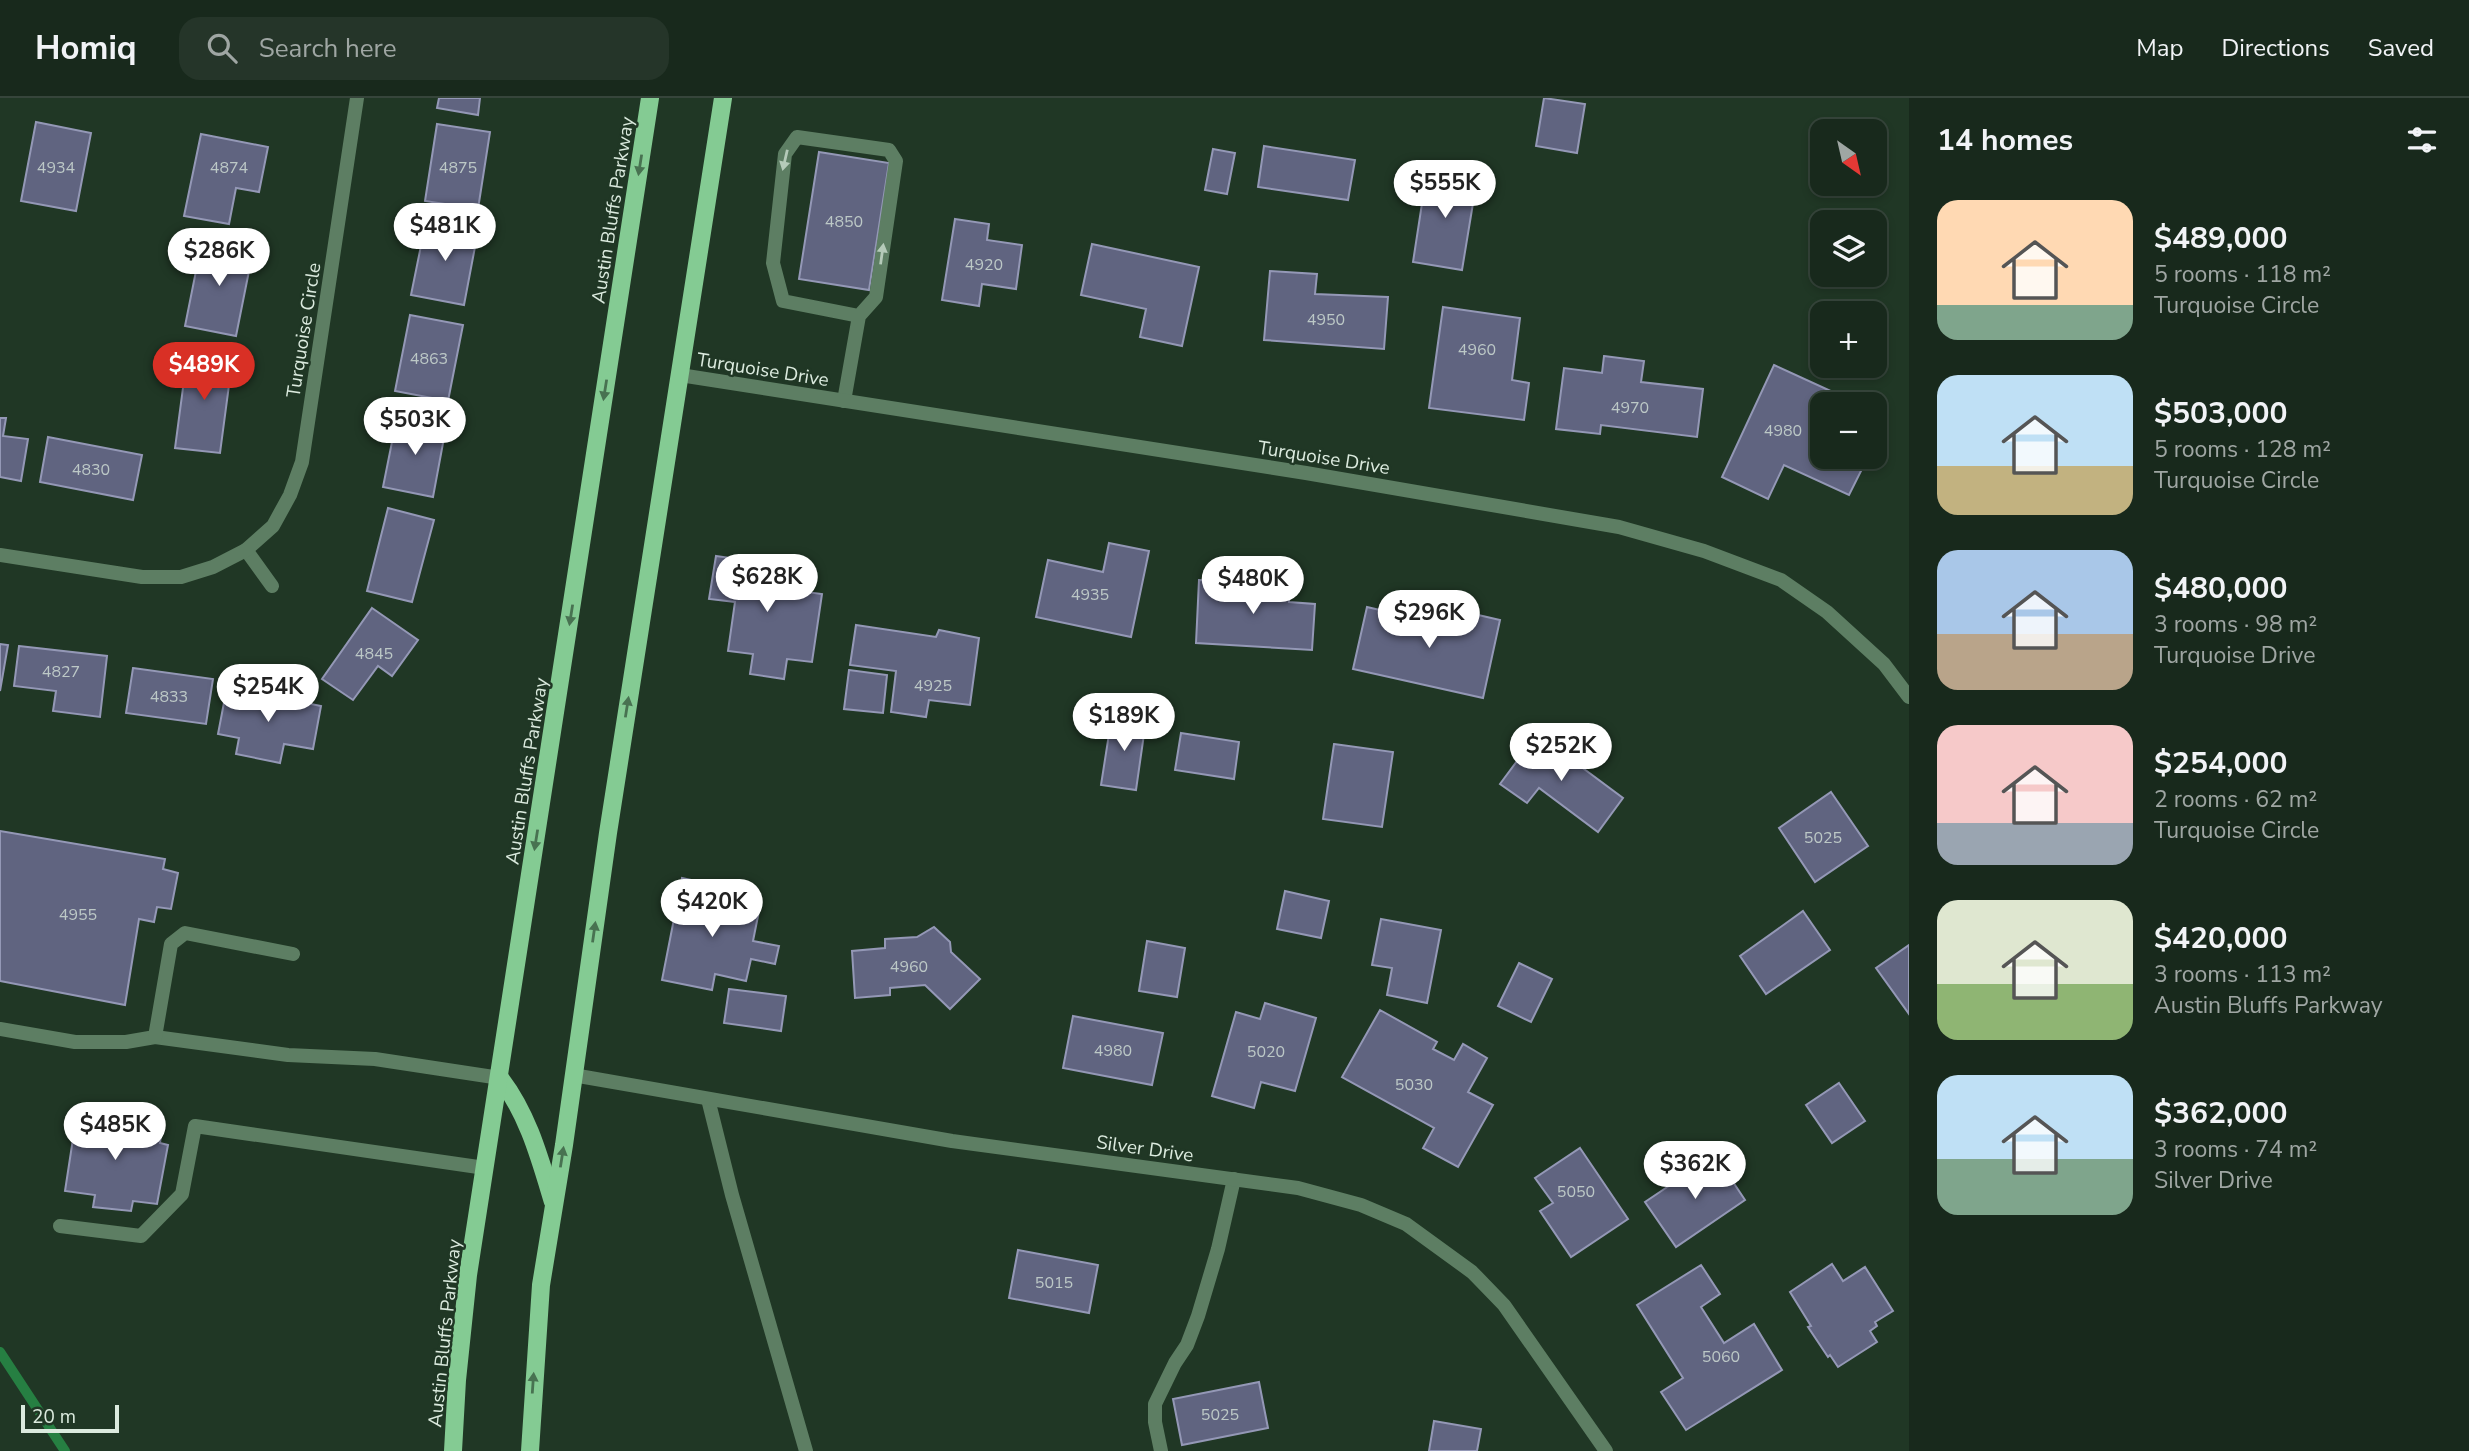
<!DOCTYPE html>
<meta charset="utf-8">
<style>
:root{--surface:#18291c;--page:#253529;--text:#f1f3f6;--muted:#9fa6a3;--line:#36453b;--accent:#d93025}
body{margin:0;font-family:"Nunito Sans",sans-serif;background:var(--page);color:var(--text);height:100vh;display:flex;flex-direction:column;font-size:26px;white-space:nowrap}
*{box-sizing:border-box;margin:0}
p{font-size:23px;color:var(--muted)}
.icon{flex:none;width:38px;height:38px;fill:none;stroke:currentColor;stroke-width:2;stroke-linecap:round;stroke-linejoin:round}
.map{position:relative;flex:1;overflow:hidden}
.side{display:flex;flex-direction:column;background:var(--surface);width:560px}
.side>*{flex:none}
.needle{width:46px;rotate:146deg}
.buttons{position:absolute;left:1810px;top:21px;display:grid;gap:14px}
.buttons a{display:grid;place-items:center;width:77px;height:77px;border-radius:14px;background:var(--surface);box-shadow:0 4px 10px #0003,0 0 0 2px var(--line);font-size:35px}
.scale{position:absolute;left:21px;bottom:18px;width:98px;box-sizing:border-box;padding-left:7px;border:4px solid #dbeade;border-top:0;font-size:19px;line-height:24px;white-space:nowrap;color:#dbeade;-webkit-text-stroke:5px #203725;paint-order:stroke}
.price{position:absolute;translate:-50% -60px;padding:0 16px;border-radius:24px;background:#fff;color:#222;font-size:23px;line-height:46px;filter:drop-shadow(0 2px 4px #0008)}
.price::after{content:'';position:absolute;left:50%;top:42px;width:21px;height:16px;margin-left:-10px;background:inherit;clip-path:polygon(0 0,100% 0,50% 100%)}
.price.on{background:var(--accent);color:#fff}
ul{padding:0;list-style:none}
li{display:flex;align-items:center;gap:21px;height:175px;padding:0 28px}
li span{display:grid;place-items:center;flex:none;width:196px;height:140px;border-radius:21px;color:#555}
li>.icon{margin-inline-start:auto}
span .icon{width:84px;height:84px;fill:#fffc;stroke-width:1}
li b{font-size:30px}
h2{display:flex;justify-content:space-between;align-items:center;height:84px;padding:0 28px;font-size:30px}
header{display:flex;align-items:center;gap:42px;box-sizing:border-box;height:98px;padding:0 35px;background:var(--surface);border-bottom:2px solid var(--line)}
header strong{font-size:33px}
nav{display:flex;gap:38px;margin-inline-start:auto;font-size:24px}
.search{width:490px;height:63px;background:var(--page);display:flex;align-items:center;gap:18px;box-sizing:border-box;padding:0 24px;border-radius:21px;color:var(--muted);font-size:26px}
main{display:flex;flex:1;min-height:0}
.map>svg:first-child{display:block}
</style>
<header>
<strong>Homiq</strong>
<div class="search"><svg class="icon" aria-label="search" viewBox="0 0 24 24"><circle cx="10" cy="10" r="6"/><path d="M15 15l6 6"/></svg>Search here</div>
<nav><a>Map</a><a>Directions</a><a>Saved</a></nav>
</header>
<main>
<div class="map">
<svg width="1909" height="1353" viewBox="0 0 1909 1353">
<rect width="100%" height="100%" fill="#203725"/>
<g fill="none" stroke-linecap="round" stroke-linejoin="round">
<path stroke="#267f42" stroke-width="10" d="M0,1254L65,1353"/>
</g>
<g fill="#606480" stroke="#9498b6" stroke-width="2">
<path d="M439,0H480L478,17L437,10Z"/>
<path d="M1544,0L1585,6L1577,55L1536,48Z"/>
<path d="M36,24L91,35L76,113L21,103Z"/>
<path d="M437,26L490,34L478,111L425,103Z"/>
<path d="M201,36L268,49L259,94L236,90L229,126L184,118Z"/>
<path d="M1264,48L1355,62L1348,102L1258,89Z"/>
<path d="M1213,51L1235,55L1227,96L1205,92Z"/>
<path d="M819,54L889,65L869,192L799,181Z"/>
<path d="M1427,73L1477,81L1462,172L1413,164Z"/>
<path d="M955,121L989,126L987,142L1022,147L1016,191L982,186L979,208L942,202Z"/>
<path d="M426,123L478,133L464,207L411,197Z"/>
<path d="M202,143L253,153L236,238L185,228Z"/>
<path d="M1092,146L1199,169L1182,248L1140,239L1146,211L1081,197Z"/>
<path d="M1270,173L1317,176L1315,196L1388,199L1384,251L1264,242Z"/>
<path d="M1443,209L1520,220L1512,282L1529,285L1524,322L1429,310Z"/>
<path d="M410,217L463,227L448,303L395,293Z"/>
<path d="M188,252L233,257L220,355L175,350Z"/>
<path d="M1604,258L1644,263L1641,284L1703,291L1697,339L1601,327L1600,336L1556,331L1564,270L1602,275Z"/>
<path d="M1774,267L1859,306H1822V359H1868L1849,397L1784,367L1768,401L1722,379Z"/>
<path d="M1874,313L1886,319L1874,344Z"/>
<path d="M397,319L446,329L433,399L383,389Z"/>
<path d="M0,320H6L3,338L28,341L21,383L0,379Z"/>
<path d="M48,339L142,357L133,402L40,384Z"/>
<path d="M388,410L434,422L412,504L367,493Z"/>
<path d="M1109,445L1149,453L1131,539L1036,519L1048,462L1103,474Z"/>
<path d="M716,458L787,468L784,491L822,496L812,564L787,561L784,581L750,576L753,556L728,553L735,504L709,501Z"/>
<path d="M1199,482L1290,487L1289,504L1315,506L1312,552L1196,545Z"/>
<path d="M1367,509L1445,527L1448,510L1500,522L1483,600L1353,571Z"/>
<path d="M372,510L418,542L392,578L378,568L353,602L322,581Z"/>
<path d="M856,527L936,539L939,532L979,540L970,607L929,602L926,619L891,614L896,573L850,567Z"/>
<path d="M0,546L8,547L0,593Z"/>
<path d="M19,548L107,558L100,619L53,613L56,593L14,588Z"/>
<path d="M133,570L213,581L206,626L126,615Z"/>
<path d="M849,572L887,577L883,615L844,611Z"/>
<path d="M227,589L321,608L313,651L284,646L280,665L236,656L239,640L218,636Z"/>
<path d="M1112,617L1146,622L1136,692L1101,687Z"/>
<path d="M1181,635L1239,644L1234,681L1175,672Z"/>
<path d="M1537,636L1623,700L1598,734L1539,690L1527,705L1500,686Z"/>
<path d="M1334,646L1393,654L1382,729L1323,721Z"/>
<path d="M1831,694L1868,748L1815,784L1779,730Z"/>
<path d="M0,733L165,761L163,771L178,775L171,811L157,809L154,824L139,821L125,907L0,883Z"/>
<path d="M682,780L719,788L716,805L759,813L753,843L779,848L775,866L751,861L746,883L715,876L712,892L662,882Z"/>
<path d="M1285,793L1329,803L1321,840L1277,831Z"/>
<path d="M1803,813L1830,852L1766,896L1740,858Z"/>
<path d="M1381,821L1441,832L1427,905L1387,897L1392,870L1372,867Z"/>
<path d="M934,829L950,844L951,854L980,881L950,911L925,887L890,890V897L855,900L852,853L885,850V841L917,839Z"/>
<path d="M1147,843L1185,850L1177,899L1139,893Z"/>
<path d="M1909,847V916L1876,870Z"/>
<path d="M1519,865L1552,881L1531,924L1498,908Z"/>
<path d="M729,891L786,898L781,933L724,925Z"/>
<path d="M1265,905L1316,920L1295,993L1261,984L1254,1010L1212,998L1236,914L1260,921Z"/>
<path d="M1380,912L1437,944L1433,951L1454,962L1463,946L1487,960L1468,994L1493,1007L1458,1069L1423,1050L1434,1030L1342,979Z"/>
<path d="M1073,918L1163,935L1152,987L1063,970Z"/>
<path d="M1839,985L1865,1023L1832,1045L1806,1007Z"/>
<path d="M94,1010L127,1016L124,1030L161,1037L160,1045L168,1047L157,1106L133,1103L131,1113L93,1109L95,1097L65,1093L76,1021L91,1023Z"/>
<path d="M1580,1050L1628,1121L1571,1159L1540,1113L1553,1105L1535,1080Z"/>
<path d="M1715,1057L1745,1102L1676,1149L1645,1104Z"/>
<path d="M1018,1152L1098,1167L1089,1215L1009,1200Z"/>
<path d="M1832,1166L1843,1183L1865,1169L1893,1213L1875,1224L1877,1228L1870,1233L1877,1244L1838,1269L1830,1257L1828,1259L1808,1229L1811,1228L1790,1194Z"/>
<path d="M1701,1167L1720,1196L1701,1209L1724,1245L1754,1226L1782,1272L1686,1332L1661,1294L1683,1280L1637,1207Z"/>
<path d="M1259,1284L1268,1330L1182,1347L1173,1301Z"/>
<path d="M1434,1323L1481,1331L1477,1353H1429Z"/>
</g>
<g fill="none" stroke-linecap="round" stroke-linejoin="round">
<g stroke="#5d7e63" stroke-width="14">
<path d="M844,303L859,218L876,199L896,63L889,52L797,39L785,56L773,165L783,203L859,218"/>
<path d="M0,931L75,944H126L155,939L288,957L375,961L500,980"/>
<path d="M155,939L171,846L185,835L293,856"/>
<path d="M708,1001L732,1097L806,1353"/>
<path d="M60,1128L141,1138L182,1096L195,1028L485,1070"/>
<path d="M1161,1353L1155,1324V1306L1175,1265L1187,1247L1198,1218L1218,1151L1234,1081"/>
</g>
<g stroke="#5d7e63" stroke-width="14">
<path d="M680,277L1306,375L1619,429L1704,453L1781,482L1827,514L1884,566L1909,599"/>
<path d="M246,452L272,488"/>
<path d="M0,457L142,479H181L213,469L246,452L273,428L290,397L302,364L357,0"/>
<path d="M573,977L952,1043L1298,1090L1361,1107L1406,1126L1472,1174L1504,1207L1606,1353"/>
</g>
<g stroke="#84cb93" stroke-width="18">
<path d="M500,980C528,1016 540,1061 553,1104"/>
<path d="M453,1353L457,1282L468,1177L650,0"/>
<path d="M530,1353L541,1187L564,1047L608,735L723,0"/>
</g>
</g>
<defs><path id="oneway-solid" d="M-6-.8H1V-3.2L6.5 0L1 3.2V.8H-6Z" transform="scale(1.75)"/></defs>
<g fill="#b5cab9">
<use href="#oneway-solid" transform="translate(785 62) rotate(103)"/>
<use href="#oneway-solid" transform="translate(882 156) rotate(-82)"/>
</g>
<g fill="#487251">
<use href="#oneway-solid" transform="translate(640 67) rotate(99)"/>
<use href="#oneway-solid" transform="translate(605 292) rotate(99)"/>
<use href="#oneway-solid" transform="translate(571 517) rotate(99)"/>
<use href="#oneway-solid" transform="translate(627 609) rotate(-81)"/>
<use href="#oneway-solid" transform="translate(536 742) rotate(99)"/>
<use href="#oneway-solid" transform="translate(594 834) rotate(-82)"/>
<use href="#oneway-solid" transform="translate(562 1059) rotate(-81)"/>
<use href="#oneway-solid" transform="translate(533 1285) rotate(-86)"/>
</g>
<g text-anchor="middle" stroke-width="5" stroke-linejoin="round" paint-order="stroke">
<g font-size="16" fill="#bcc8c6">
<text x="56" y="75">4934</text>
<text x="229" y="75">4874</text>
<text x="458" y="75">4875</text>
<text x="844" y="129">4850</text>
<text x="984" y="172">4920</text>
<text x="1326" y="227">4950</text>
<text x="1477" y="257">4960</text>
<text x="429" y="266">4863</text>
<text x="1630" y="315">4970</text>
<text x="1783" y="338">4980</text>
<text x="91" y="377">4830</text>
<text x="1090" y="502">4935</text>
<text x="374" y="561">4845</text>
<text x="61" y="579">4827</text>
<text x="933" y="593">4925</text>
<text x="169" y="604">4833</text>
<text x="1823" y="745">5025</text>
<text x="78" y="822">4955</text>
<text x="909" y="874">4960</text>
<text x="1113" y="958">4980</text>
<text x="1266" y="959">5020</text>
<text x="1414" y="992">5030</text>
<text x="1576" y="1099">5050</text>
<text x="1054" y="1190">5015</text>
<text x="1721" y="1264">5060</text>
<text x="1220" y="1322">5025</text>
</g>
<g font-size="19" fill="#dbeade" stroke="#203725">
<text transform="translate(612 112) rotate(-81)" y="7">Austin Bluffs Parkway</text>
<text transform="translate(303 232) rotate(-81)" y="7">Turquoise Circle</text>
<text transform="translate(763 271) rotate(9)" y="7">Turquoise Drive</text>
<text transform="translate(1324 359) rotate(9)" y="7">Turquoise Drive</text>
<text transform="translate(526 673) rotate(-81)" y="7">Austin Bluffs Parkway</text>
<text transform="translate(1145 1050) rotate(8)" y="7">Silver Drive</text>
<text transform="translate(444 1235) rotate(-84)" y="7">Austin Bluffs Parkway</text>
</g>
</g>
</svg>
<div class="buttons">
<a><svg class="needle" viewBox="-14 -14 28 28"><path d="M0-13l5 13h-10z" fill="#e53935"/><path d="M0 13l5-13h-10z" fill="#9fa6a3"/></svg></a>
<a><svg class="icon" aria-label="layers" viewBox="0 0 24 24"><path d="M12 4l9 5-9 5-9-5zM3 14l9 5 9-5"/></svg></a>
<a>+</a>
<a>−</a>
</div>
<div class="scale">20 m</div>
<b class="price" style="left:1445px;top:122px">$555K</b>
<b class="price" style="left:445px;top:165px">$481K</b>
<b class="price" style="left:219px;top:190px">$286K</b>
<b class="price on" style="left:204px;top:304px">$489K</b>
<b class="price" style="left:415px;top:359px">$503K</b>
<b class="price" style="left:767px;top:516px">$628K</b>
<b class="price" style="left:1253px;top:518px">$480K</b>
<b class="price" style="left:1429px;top:552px">$296K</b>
<b class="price" style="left:268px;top:626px">$254K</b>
<b class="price" style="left:1124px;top:655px">$189K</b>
<b class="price" style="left:1561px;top:685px">$252K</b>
<b class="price" style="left:712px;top:841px">$420K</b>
<b class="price" style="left:115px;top:1064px">$485K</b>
<b class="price" style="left:1695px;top:1103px">$362K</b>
</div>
<section class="side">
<h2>14 homes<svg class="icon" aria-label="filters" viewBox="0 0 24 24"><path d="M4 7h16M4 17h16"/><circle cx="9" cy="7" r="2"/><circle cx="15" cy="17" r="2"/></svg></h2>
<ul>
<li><span style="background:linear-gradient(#ffd9b3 75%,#7fa58c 0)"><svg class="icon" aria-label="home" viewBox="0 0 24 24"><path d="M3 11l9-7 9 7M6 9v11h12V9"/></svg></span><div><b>$489,000</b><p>5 rooms · 118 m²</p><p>Turquoise Circle</p></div></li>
<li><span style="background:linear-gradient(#bfe0f5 65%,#c2b280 0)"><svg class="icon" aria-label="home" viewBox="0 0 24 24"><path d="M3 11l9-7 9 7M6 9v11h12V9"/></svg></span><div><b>$503,000</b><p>5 rooms · 128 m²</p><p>Turquoise Circle</p></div></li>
<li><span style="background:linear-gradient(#a9c7e8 60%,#b9a48a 0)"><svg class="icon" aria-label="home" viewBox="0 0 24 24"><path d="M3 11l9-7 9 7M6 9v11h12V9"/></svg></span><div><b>$480,000</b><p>3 rooms · 98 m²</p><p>Turquoise Drive</p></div></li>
<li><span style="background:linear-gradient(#f6c9c9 70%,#9aa5b1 0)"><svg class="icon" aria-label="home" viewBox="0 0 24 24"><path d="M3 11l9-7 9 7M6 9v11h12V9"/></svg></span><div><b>$254,000</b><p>2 rooms · 62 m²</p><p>Turquoise Circle</p></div></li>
<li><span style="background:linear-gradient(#dfe7d0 60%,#8fb573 0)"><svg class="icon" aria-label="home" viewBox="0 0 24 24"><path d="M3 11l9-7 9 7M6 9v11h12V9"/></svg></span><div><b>$420,000</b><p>3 rooms · 113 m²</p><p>Austin Bluffs Parkway</p></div></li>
<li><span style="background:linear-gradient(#bfe0f5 60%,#7fa58c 0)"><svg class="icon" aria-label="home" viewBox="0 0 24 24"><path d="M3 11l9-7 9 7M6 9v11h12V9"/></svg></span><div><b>$362,000</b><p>3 rooms · 74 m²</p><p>Silver Drive</p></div></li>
</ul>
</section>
</main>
